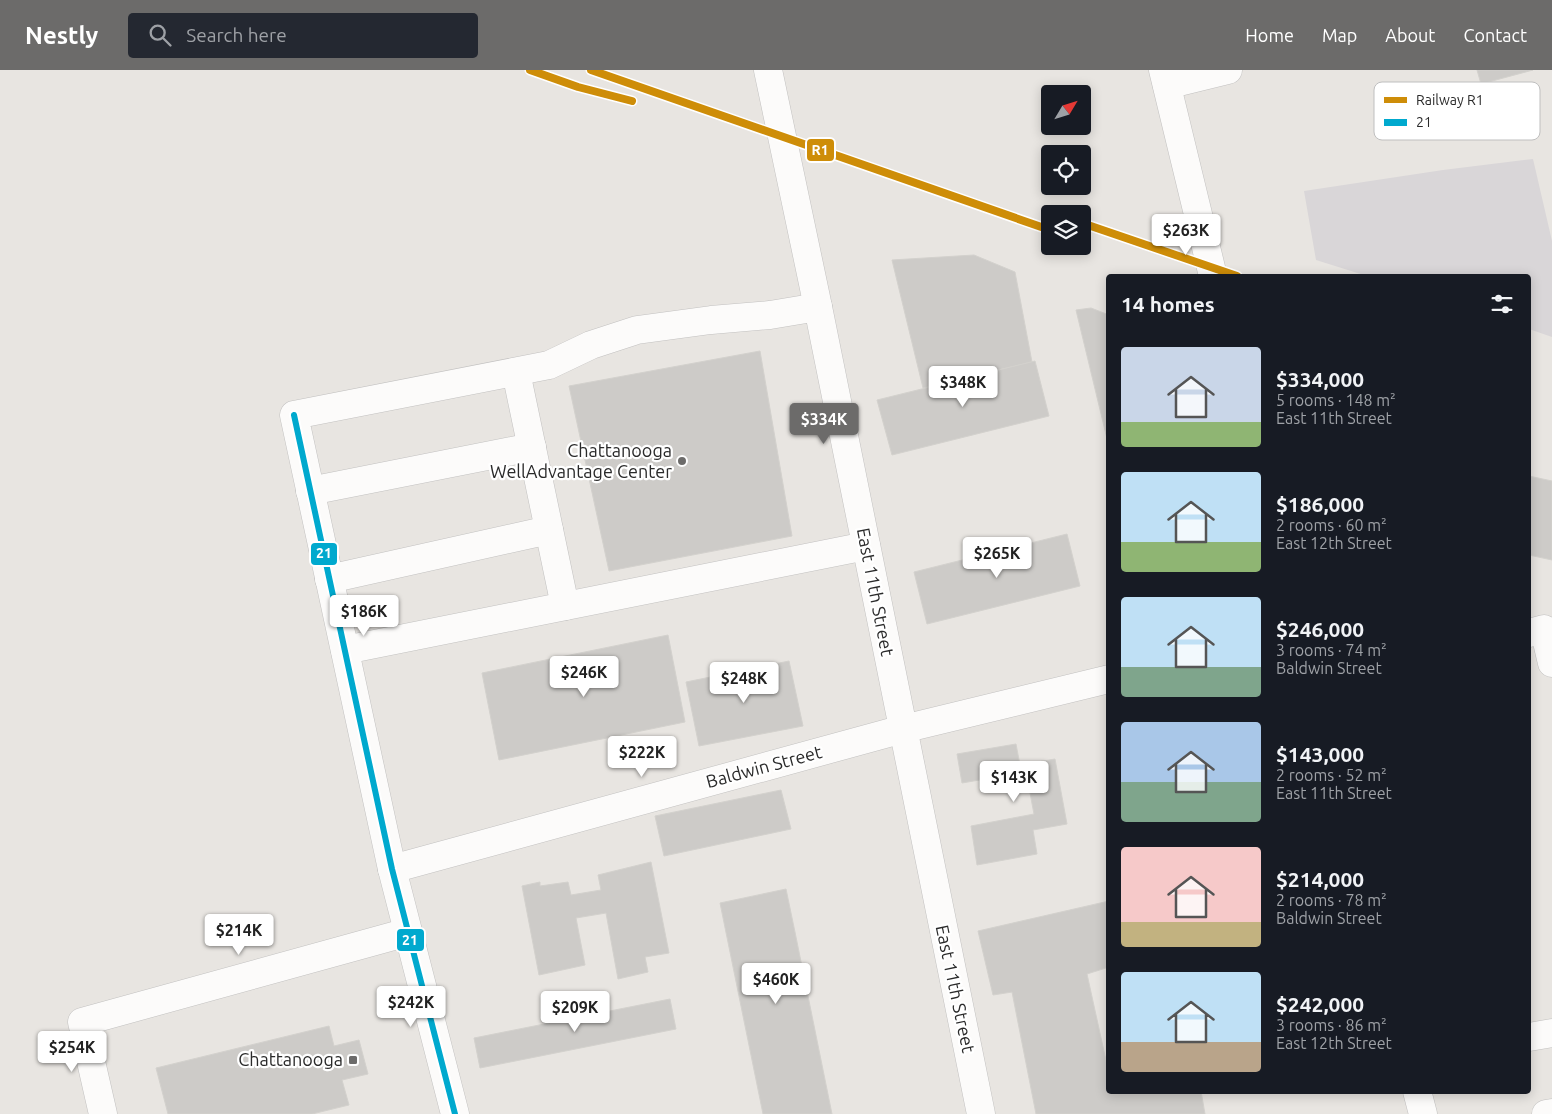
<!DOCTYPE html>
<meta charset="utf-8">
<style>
:root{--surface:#171b24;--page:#242831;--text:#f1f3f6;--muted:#9ea1a6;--accent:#6c6b6a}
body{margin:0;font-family:Ubuntu,sans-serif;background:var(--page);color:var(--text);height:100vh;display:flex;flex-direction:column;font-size:19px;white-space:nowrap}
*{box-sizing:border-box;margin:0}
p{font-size:16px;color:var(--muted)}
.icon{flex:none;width:28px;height:28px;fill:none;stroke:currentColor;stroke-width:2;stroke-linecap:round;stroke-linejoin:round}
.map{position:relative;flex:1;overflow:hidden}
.drawer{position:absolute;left:1106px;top:204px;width:425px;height:820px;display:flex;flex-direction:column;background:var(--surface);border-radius:5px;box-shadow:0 2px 12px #0003}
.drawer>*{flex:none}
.needle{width:32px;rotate:52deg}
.controls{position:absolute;left:1041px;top:15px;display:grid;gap:10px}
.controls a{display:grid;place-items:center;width:50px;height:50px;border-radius:5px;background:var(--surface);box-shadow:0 2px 12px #0003;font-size:25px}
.price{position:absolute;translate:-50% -42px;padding:0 11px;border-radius:5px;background:#fff;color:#222;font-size:16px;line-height:32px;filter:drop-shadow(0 1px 2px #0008)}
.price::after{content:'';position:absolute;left:50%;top:30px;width:15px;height:11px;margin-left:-8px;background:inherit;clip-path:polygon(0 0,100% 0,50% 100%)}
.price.on{background:var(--accent);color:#fff}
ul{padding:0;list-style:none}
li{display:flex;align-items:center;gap:15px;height:125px;padding:0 15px}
li span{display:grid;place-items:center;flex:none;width:140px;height:100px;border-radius:5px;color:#555}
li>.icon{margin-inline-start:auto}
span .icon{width:60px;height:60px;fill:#fffc;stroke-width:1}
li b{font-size:21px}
h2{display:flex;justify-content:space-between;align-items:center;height:60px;padding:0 15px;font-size:21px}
header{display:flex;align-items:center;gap:30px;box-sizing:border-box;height:70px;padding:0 25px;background:var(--accent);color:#fff}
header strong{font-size:24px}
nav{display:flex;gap:28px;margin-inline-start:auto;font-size:18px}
.search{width:350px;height:45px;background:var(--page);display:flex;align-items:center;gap:12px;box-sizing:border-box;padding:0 18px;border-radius:5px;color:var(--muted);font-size:19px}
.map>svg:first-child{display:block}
</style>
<header>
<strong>Nestly</strong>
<div class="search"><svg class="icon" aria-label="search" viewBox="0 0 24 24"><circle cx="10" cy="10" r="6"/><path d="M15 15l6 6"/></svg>Search here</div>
<nav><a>Home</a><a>Map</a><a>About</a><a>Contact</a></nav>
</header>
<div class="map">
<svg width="1552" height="1044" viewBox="0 0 1552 1044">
<rect width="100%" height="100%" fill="#e8e5e1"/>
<path fill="#d9d6d8" d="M1533,89L1552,171V267L1529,259V206H1367L1316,190L1304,121L1443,100Z"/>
<g fill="#cdcbc8" stroke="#d3d1cd">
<path d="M1477,0H1533L1481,14Z"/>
<path d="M974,185L1015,202L1032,292L923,318L892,190Z"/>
<path d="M1091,238L1109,245V377L1076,240Z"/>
<path d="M760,281L792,466L609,501L569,316Z"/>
<path d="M1035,291L1049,346L892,385L877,330Z"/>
<path d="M1529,406L1552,411V490L1529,485Z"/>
<path d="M1067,464L1080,516L927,554L914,502Z"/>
<path d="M668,565L685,652L499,690L482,603Z"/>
<path d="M789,591L803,656L699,676L686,612Z"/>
<path d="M1016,674L1020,695L1055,689L1067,754L1033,760L1037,784L977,795L971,756L1034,744L1026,702L962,713L957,684Z"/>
<path d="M781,720L791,759L664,786L655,746Z"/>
<path d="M651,792L669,883L645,887L648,902L618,909L606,843L576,848L585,895L539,905L522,816L540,812V816L568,812L571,825L601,820L598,805Z"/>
<path d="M786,819L796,867L832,1044H763L720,833Z"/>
<path d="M1109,831V897L1087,904L1109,1004V1021H1201L1205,1044H1036L1012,922L993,925L978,861Z"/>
<path d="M670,929L676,959L480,998L474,968Z"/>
<path d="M329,956L334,976L359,970L368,1004L342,1010L349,1035L312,1044H168L156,998Z"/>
</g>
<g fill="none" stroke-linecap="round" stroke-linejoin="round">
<g stroke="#c2c1c0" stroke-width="29">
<g id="minor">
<path d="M768,0L818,237L981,1044"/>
<path d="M1163,0L1213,206"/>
<path d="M1167,15L1228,0"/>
<path d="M516,302L565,536"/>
<path d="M310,421L532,377"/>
<path d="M329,509L549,460"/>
<path d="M1529,563L1544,559L1552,593"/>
<path d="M345,580L866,476"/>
<path d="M392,799L903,659L1109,609"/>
<path d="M1529,967L1552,963"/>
<path d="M1417,1021L1423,1044"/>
<path d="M103,1044L82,952L408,862"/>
<path d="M455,1044L392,799L294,345L549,295L591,275L637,260L711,250L770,245L818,237"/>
<path d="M1546,1044L1552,1043"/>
</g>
</g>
<use href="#minor" stroke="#fcfbfa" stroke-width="28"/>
<g stroke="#fff" stroke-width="10">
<path id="bus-1" d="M294,345L392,799L455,1044"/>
</g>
<use href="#bus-1" stroke="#00a9ce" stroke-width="6"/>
<g stroke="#fff" stroke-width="11">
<g id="rail-1">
<path d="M530,0L578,17L632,31"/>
<path d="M591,0L1050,160"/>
<path d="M1082,153L1237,206"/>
</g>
</g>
<use href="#rail-1" stroke="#ce8d08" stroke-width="8"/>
</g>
<g fill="#6c6b6a" stroke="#fff" stroke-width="2">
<circle cx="682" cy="391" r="5"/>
<rect x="348" y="985" width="10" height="10" rx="2.5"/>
</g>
<g text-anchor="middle" stroke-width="4.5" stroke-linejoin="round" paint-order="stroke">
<g font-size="18" fill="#2a2a2a" stroke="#fff" text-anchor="end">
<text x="672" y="387">Chattanooga<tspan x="672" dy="21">WellAdvantage Center</tspan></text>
<text x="343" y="996">Chattanooga</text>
</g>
<g font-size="18" fill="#2a2a2a" stroke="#fff">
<text transform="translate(875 522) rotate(79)" y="6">East 11th Street</text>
<text transform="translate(764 697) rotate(-15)" y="6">Baldwin Street</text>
<text transform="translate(955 919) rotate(78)" y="6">East 11th Street</text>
</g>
</g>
<rect x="1374" y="12" width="166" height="58" rx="8" fill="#fff" stroke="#bfbfbf" stroke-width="1"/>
<rect x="1384" y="27" width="23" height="6" fill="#ce8d08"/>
<rect x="1384" y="49" width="23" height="7" fill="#00a9ce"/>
<g font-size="14" fill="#2a2a2a">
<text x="1416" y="35">Railway R1</text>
<text x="1416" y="57">21</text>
</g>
<g stroke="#fff" stroke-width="2">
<rect x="806" y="68" width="29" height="24" rx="5" fill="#ce8d08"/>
<rect x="310" y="472" width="28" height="24" rx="5" fill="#00a9ce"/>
<rect x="396" y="858" width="29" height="24" rx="5" fill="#00a9ce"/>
</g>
<g font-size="14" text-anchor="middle" font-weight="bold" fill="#fff">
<text x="820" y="85">R1</text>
<text x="324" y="488">21</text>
<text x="410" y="875">21</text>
</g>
</svg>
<div class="controls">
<a><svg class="needle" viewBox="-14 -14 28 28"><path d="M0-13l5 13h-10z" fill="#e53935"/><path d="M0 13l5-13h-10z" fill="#9ea1a6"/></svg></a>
<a><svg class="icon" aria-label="locate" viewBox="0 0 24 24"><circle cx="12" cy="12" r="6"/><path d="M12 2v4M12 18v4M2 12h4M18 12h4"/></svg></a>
<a><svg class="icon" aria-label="layers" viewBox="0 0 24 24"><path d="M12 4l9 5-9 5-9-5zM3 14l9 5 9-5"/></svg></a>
</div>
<b class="price" style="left:1186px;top:186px">$263K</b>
<b class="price" style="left:963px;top:338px">$348K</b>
<b class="price on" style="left:824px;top:375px">$334K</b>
<b class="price" style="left:997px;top:509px">$265K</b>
<b class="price" style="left:364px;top:567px">$186K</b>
<b class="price" style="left:584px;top:628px">$246K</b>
<b class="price" style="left:744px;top:634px">$248K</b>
<b class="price" style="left:642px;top:708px">$222K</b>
<b class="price" style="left:1014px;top:733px">$143K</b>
<b class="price" style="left:239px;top:886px">$214K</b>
<b class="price" style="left:776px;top:935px">$460K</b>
<b class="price" style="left:411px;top:958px">$242K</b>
<b class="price" style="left:575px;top:963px">$209K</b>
<b class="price" style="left:72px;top:1003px">$254K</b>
<section class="drawer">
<h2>14 homes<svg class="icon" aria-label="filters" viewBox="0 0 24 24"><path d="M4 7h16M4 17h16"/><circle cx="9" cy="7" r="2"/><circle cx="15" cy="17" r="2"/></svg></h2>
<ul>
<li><span style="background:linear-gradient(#c9d6e8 75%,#8fb573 0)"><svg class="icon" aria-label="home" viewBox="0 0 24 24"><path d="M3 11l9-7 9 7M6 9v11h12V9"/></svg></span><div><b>$334,000</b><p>5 rooms · 148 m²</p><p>East 11th Street</p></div></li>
<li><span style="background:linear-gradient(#bfe0f5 70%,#8fb573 0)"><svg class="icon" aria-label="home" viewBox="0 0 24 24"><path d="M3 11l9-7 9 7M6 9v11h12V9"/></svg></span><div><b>$186,000</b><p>2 rooms · 60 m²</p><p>East 12th Street</p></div></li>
<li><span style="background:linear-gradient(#bfe0f5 70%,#7fa58c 0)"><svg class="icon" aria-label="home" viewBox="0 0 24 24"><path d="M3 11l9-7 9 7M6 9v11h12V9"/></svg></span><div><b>$246,000</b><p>3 rooms · 74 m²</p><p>Baldwin Street</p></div></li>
<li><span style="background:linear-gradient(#a9c7e8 60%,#7fa58c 0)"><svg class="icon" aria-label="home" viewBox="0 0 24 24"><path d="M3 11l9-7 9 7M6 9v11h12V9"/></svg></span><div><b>$143,000</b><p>2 rooms · 52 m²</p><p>East 11th Street</p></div></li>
<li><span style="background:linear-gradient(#f6c9c9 75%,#c2b280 0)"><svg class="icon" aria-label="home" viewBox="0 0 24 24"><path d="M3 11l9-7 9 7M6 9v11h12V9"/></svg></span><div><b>$214,000</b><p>2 rooms · 78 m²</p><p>Baldwin Street</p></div></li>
<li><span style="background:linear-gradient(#bfe0f5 70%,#b9a48a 0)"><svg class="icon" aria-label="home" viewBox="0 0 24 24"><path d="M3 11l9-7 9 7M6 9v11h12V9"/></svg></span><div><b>$242,000</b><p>3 rooms · 86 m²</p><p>East 12th Street</p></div></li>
</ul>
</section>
</div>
